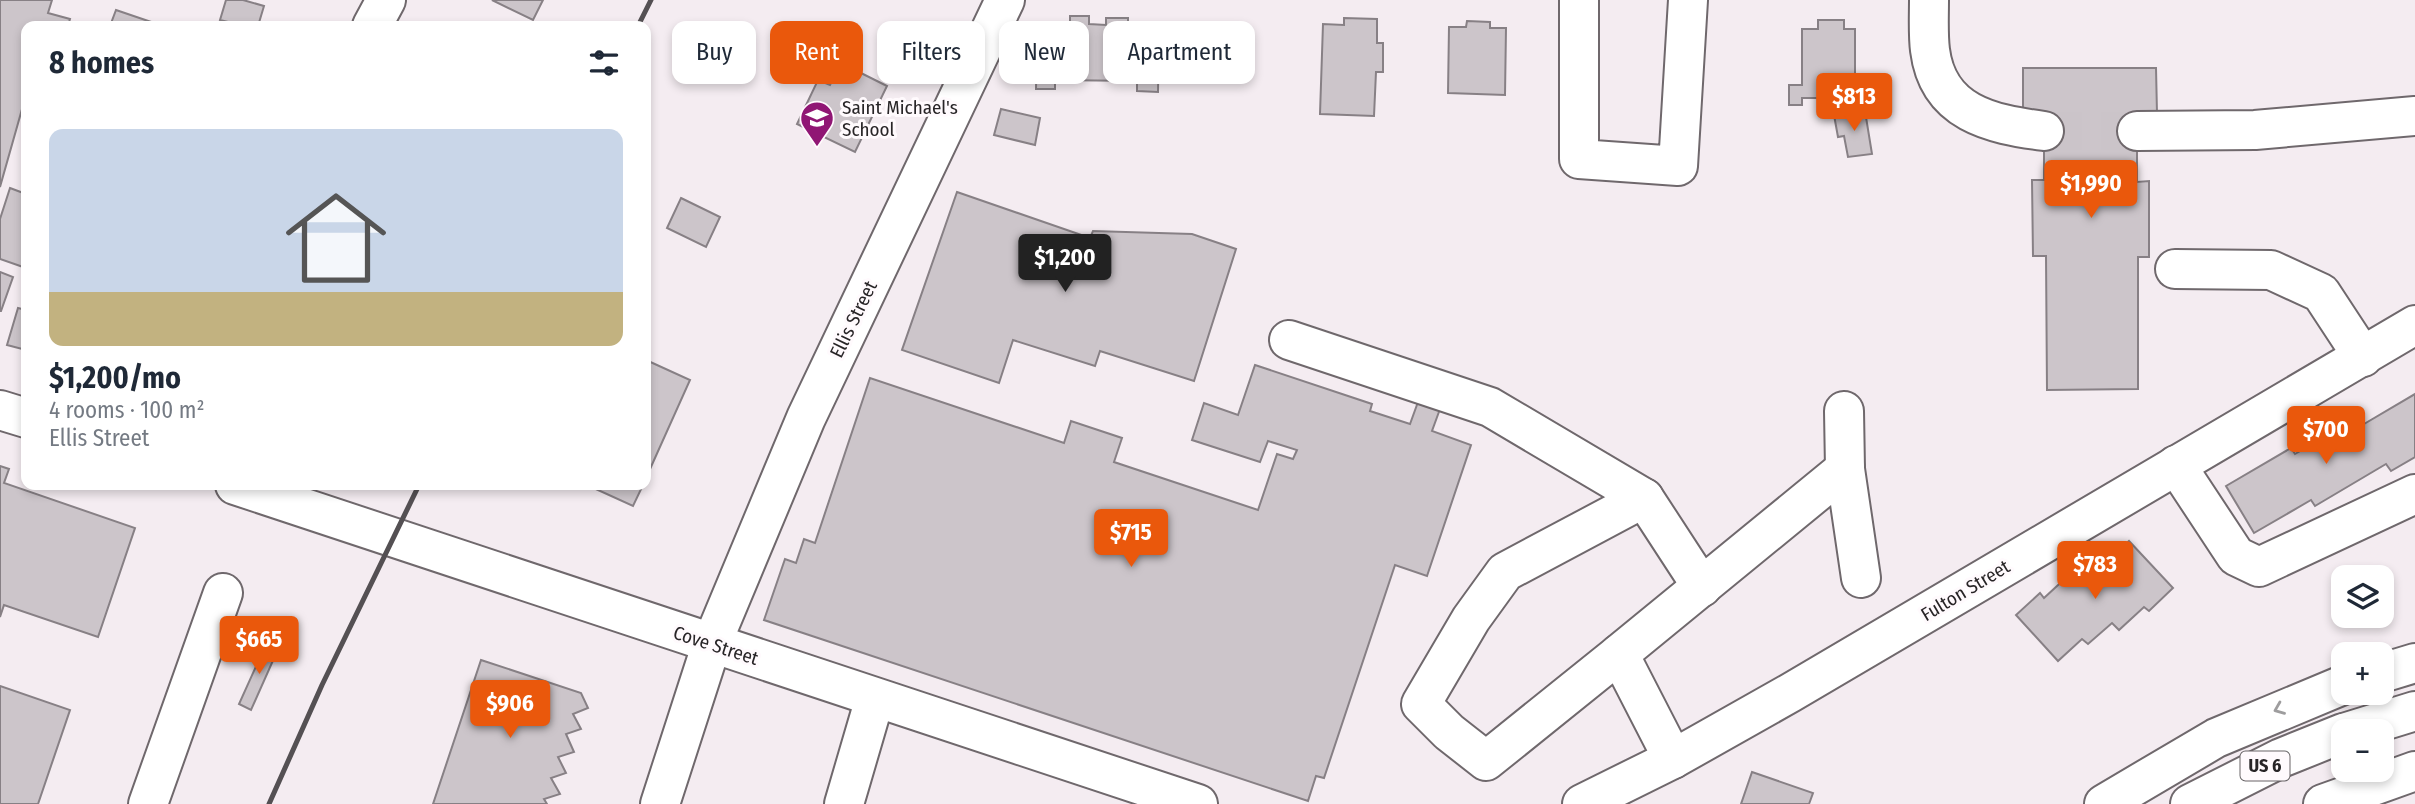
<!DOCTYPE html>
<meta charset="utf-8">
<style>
:root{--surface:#fff;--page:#f6f6f7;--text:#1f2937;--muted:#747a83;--line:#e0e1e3;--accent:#ea580c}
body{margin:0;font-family:"Fira Sans Condensed",sans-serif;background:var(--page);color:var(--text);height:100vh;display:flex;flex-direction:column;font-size:26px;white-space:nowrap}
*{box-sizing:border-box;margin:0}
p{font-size:23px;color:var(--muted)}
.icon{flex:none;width:38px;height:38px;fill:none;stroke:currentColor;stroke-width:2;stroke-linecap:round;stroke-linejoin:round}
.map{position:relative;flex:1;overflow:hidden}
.panel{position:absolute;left:21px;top:21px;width:630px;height:469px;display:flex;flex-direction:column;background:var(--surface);border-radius:14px;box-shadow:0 4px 10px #0003}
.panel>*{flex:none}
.guide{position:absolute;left:672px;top:21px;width:665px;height:63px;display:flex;gap:14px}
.controls{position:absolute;left:2331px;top:565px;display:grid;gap:14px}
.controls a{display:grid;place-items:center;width:63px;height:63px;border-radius:14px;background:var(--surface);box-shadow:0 4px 10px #0003;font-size:35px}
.price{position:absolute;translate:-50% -60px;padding:0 16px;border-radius:7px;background:var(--accent);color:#fff;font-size:23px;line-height:46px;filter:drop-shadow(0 2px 4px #0008)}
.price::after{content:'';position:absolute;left:50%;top:42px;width:21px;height:16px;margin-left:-10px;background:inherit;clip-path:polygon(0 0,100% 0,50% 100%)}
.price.current{background:#222;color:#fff}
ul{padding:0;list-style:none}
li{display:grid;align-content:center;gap:14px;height:371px;padding:0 28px}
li+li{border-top:2px solid var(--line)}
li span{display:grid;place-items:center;height:217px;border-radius:14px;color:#555}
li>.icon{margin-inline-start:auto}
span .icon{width:126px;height:126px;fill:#fffc;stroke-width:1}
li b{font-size:30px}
h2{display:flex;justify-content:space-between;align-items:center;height:84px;padding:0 28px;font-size:30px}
.chip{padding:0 24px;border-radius:14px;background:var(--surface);box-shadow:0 4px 10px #0003;font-size:24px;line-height:63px}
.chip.current{background:var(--accent);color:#fff}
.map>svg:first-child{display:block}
</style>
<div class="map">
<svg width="2415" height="804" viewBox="0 0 2415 804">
<rect width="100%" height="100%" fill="#f4ecf1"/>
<g fill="#ccc5ca" stroke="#878085" stroke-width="2">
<path d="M0,0H52L48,13L70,19L68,26H26V95L0,187Z"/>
<path d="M226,0H243L264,6L258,26H244L220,20Z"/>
<path d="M492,0H543L533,20Z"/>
<path d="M116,10L163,26H110Z"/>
<path d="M1070,16H1089V24L1106,25V18H1128V25H1159L1158,92L1137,91V81L1055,80V89H1036L1037,24H1070Z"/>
<path d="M1344,18L1377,19V43H1383V72H1376L1374,116L1320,114L1323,24L1344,25Z"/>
<path d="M1818,20H1844V29H1855V98H1802V105H1789V85H1802V29H1818Z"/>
<path d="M1467,21L1490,22V28H1506L1505,95L1448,93L1449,27H1466Z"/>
<path d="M841,63L887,86L855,152L797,124L818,80L830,85Z"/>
<path d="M2023,68H2156L2157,113H2137V182L2149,181V257H2138V389L2047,390L2046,256H2033L2032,180H2044V111L2023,112Z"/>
<path d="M1001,109L1040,118L1035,145L994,135Z"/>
<path d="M1865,111L1872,154L1848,157L1844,136L1838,137L1834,115Z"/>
<path d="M10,188L26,194V268L0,259V219Z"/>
<path d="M957,192L1090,238L1093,231L1192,234L1236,249L1194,381L1100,351L1095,366L1013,340L999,383L902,350Z"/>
<path d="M681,198L720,217L706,247L667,228Z"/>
<path d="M0,272L13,277L1,311H0Z"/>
<path d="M18,308L26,310V350L7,345Z"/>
<path d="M646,360L690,380L646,478Z"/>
<path d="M1255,365L1372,404L1370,411L1410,424L1418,402L1440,409L1432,431L1471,445L1427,576L1395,565L1324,778L1316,776L1308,801L764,620L785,559L796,563L804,539L815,543L870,378L1064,443L1071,421L1122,438L1114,462L1258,510L1277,454L1293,459L1297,450L1268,441L1260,462L1192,440L1204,403L1238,415Z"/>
<path d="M2415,394V457L2391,471L2386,464L2315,506L2311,500L2254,533L2226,486L2291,448L2295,454L2359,417L2364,424Z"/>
<path d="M0,466L9,469L4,483L135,528L98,637L4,605L0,617Z"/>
<path d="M587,485H643L633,506Z"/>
<path d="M2129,541L2173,588L2149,611L2144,607L2119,630L2112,623L2088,644L2082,639L2058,661L2016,615L2040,593L2044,598L2069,575L2075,581L2101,558L2106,563Z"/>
<path d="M267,642L279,647L251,710L239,704Z"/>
<path d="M481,660L581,693L588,708L573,714L581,729L566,734L574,752L558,757L566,773L551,778L560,794L544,799L547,804H433Z"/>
<path d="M0,686L70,710L38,804H0Z"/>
<path d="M1752,772L1813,793L1809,804H1741Z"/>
</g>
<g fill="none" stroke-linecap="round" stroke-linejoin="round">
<path stroke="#cbc4c9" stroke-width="38" stroke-dasharray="38 19" stroke-linecap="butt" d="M2044,131H2137"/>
<g stroke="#6f686c" stroke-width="42">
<g id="minor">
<path d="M1579,0V159L1678,166L1688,0"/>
<path d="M1929,0C1929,16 1928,34 1930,50C1938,113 1990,124 2044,131"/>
<path d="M372,26L386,0"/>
<path d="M2137,131L2255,130L2415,116"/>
<path d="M2175,269L2271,270L2321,293L2363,357"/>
<path d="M1289,340L1490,407L1644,498L1702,587"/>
<path d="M0,410L26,418"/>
<path d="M1844,411L1845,469L1861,578"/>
<path d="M2176,465L2236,556L2259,567L2415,494"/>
<path d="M235,485L1198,804"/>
<path d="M1619,654L1486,761L1449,732L1421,704L1471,619L1505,572L1644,498"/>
<path d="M1673,759L1619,654L1845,469"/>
<path d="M148,804L223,593"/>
<path d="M660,804L712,643L806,418L1005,0"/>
<path d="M844,804L875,698"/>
<path d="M1582,804L1673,759L1790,693L2415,325"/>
</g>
</g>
<g stroke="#6f686c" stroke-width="42">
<g id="highway">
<path d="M2382,673L2415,663"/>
<path d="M2347,732L2415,711"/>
<path d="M2104,804L2216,738L2343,685"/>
<path d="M2190,804L2281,758L2343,733"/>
<path d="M2323,804L2415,771"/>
</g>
</g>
<use href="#minor" stroke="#fff" stroke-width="38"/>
<use href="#highway" stroke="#fff" stroke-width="38"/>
<g stroke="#545053" stroke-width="5">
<path d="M638,26L651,0"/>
<path d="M269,804L322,685L419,485"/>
</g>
</g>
<defs><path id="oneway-chevron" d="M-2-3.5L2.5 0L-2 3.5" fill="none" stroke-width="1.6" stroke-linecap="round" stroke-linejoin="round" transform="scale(1.75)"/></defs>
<use stroke="#9e9d9e" href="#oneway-chevron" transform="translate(2279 709) rotate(158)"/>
<defs>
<g id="school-pin" transform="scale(1.75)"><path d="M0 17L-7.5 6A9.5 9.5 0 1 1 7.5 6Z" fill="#901674" stroke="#fffafd"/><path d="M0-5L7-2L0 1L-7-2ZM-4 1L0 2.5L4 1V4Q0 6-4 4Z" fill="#fff"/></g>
</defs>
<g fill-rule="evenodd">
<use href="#school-pin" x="817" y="118"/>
</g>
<g text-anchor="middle" stroke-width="6" stroke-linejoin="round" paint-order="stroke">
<rect fill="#fffafd" stroke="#686567" stroke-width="2" x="2240.5" y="751.5" width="49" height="29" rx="5"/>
<g font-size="18" font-weight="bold" fill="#282527">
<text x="2265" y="772">US 6</text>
</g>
<g font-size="19" fill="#282527" stroke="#fffafd" text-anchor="start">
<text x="842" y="114">Saint Michael's<tspan x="842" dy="22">School</tspan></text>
</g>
<g font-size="19" fill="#282527" stroke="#fffafd">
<text transform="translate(853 319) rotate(-64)" y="7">Ellis Street</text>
<text transform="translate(1965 590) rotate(-31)" y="7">Fulton Street</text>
<text transform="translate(716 645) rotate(18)" y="7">Cove Street</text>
</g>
</g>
</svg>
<div class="controls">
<a><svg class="icon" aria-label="layers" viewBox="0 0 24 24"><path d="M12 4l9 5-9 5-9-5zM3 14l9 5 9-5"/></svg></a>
<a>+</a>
<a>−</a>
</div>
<b class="price" style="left:1854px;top:133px">$813</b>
<b class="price" style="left:2091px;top:220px">$1,990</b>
<b class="price current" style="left:1065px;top:294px">$1,200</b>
<b class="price" style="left:2326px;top:466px">$700</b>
<b class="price" style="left:1131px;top:569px">$715</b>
<b class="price" style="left:2095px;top:601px">$783</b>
<b class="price" style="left:259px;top:676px">$665</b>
<b class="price" style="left:510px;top:740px">$906</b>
<div class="guide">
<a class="chip">Buy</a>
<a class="chip current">Rent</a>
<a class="chip">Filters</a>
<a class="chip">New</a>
<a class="chip">Apartment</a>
</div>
<section class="panel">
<h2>8 homes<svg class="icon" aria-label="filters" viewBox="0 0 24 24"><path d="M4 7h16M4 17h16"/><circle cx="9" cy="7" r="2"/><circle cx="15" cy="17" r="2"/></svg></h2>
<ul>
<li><span style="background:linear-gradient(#c9d6e8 75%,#c2b280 0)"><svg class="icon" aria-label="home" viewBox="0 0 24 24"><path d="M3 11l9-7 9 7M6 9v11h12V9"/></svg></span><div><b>$1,200/mo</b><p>4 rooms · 100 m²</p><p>Ellis Street</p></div></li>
</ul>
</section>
</div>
